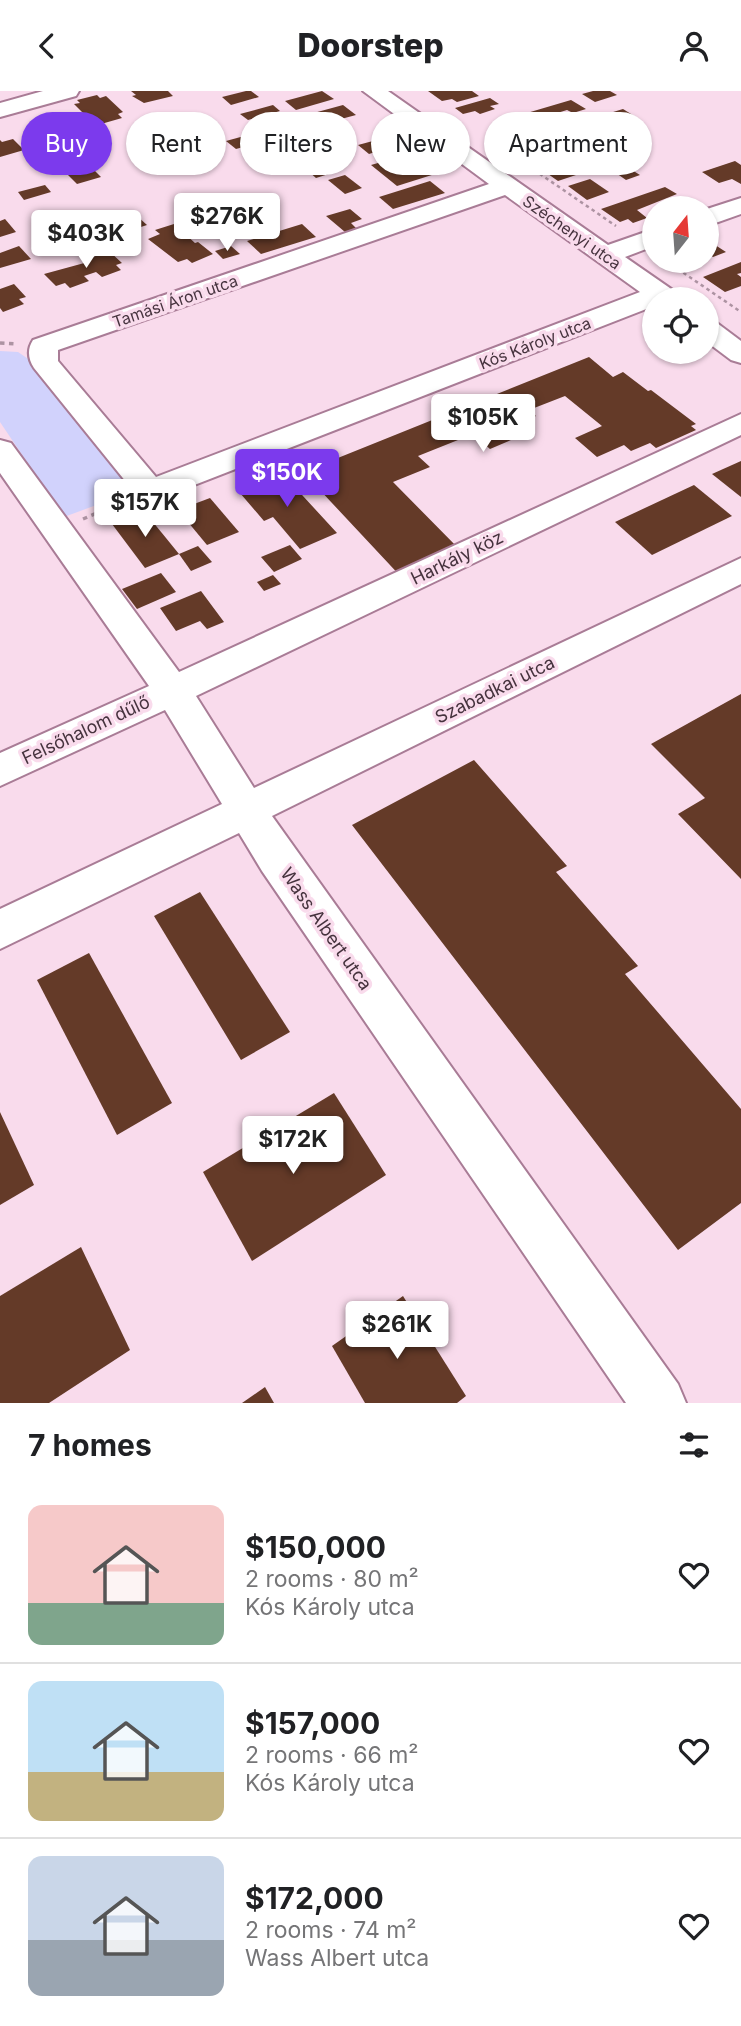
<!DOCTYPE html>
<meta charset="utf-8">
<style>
:root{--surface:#fff;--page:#f6f6f6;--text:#202124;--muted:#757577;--line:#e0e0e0;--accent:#7c3aed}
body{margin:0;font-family:Inter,sans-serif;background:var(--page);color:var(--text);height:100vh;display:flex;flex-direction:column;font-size:26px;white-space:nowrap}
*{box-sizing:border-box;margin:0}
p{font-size:23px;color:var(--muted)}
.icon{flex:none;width:38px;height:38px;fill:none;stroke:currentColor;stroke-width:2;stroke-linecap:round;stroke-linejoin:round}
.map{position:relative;height:1312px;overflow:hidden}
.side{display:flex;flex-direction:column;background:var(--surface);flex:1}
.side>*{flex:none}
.hud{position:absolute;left:21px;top:21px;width:700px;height:63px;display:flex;gap:14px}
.needle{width:46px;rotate:17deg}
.fabs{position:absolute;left:642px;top:105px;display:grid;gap:14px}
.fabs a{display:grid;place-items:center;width:77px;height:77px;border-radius:50%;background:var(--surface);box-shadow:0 2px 5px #0004;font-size:35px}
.price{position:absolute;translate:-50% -60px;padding:0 16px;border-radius:7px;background:#fff;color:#222;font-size:23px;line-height:46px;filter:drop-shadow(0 2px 4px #0008)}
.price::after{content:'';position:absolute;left:50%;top:42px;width:21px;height:16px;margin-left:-10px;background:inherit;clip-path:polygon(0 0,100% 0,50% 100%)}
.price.on{background:var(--accent);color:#fff}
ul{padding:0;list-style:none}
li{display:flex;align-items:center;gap:21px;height:175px;padding:0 28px}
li+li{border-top:2px solid var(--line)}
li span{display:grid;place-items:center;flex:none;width:196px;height:140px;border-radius:14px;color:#555}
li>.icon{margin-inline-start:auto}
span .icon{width:84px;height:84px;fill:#fffc;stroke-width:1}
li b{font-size:30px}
h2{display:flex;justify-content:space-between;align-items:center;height:84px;padding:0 28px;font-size:30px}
.pill{padding:0 24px;border-radius:32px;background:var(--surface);box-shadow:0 2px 5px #0004;font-size:24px;line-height:63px}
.pill.on{background:var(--accent);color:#fff}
header{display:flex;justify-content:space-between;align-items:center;height:91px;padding:0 28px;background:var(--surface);font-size:32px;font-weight:800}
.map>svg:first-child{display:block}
</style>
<header><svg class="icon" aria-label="back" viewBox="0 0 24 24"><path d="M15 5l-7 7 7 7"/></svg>Doorstep<svg class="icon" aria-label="person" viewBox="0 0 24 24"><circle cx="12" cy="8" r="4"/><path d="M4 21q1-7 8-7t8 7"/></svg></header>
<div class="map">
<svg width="741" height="1312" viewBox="0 0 741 1312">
<rect width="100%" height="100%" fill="#f9dbec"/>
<path fill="#d1d2fc" d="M0,260L18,261L37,274L137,399L64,426L0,331Z"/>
<g fill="#643a28">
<path d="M131,0H168L173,5L144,12L132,5L136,4Z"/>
<path d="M246,0H251L259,6L231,14L222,6Z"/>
<path d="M322,0L334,8L296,19L285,10Z"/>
<path d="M428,0H472L479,5L457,11L452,8L442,10Z"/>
<path d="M593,0H610L617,4L595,11L582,3Z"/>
<path d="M97,4L100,7L106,5L123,21L118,23L122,27L101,33L97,28L91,30L74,13L80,12L77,9Z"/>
<path d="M490,7L499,13L490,15L495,18L480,23L475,20L463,23L455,17Z"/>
<path d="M571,9L586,18L573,22L567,19L531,30L537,34L526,37L510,27Z"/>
<path d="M273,14L280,20L248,29L240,23Z"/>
<path d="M343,14L356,24L311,36L299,26Z"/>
<path d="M623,18L639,28L558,52L544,42Z"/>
<path d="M193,35L203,44L178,51L168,42Z"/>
<path d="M269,38L279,46L236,58L226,50Z"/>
<path d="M623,45L627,48L635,45L650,55L643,58L647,60L629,66L622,61L602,68L586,57Z"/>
<path d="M384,47L394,55L369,63L358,54Z"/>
<path d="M13,48L24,59L0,66V49L2,51Z"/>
<path d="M269,59L276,64L251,72L245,66Z"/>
<path d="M409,63L435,83L397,95L371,74Z"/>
<path d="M320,69L335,81L316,87L301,74Z"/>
<path d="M561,69L582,82L558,90L538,76Z"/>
<path d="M735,70L741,74V93L732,88L719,92L702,81Z"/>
<path d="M90,75L101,86L77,93L66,82Z"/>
<path d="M627,76L640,84L626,89L613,80Z"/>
<path d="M345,84L362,97L345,103L328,89Z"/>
<path d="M590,88L609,101L587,109L568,95Z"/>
<path d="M430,90L445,102L393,118L379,106Z"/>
<path d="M45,94L51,101L24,109L18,101Z"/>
<path d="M665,96L677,103L637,119L647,127L633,132L628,128L620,131L601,118Z"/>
<path d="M350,118L362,128L351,132L356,137L345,141L326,125Z"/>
<path d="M137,125L147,134L61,162L48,148Z"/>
<path d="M5,128L16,141L0,146V130Z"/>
<path d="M174,133L195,152L198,151L213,163L192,172L187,168L178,171L148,148L160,143L155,139Z"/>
<path d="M302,133L316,146L261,163L247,150Z"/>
<path d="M707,148L712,152L726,161L713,166L707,162Z"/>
<path d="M19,155L31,168L0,177V162Z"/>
<path d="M231,155L240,163L223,168L215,160Z"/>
<path d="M109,160L122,172L116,174L121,179L102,186L96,181L84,185L89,190L70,197L65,192L56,195L44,183L88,171L85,169Z"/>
<path d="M741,171V182L737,183L741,186V195L725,201L703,186Z"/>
<path d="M14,193L26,206L19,208L24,213L3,221L0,217V198Z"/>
<path d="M589,266L613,286L623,281L648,300L651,299L696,333L691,335L696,339L656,357L650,352L631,360L624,354L597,366L575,347L602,335L565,305L529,319L536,325L508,337L518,346L490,358L473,343L418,365L430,376L393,391L463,462L404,489L303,381Z"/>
<path d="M741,370V406L712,383Z"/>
<path d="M280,380L337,442L300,458L273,426L264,430L240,402L249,399L244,394Z"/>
<path d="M694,394L732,425L652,464L615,431Z"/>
<path d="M210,407L239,441L207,454L178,419Z"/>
<path d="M144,420L179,463L145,477L112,433Z"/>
<path d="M290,454L302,468L274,481L261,466Z"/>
<path d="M198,455L212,471L191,480L179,463Z"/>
<path d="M161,482L176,501L137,518L122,498Z"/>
<path d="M273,484L281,493L264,500L257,491Z"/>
<path d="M201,500L224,531L207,538L200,530L176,540L160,517Z"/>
<path d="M741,603V788L678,723L705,707L651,653Z"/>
<path d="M474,669L567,775L556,781L638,875L625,883L741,1018V1112L678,1159L352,734Z"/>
<path d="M200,801L290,941L241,969L154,825Z"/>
<path d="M89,862L172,1012L117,1044L37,889Z"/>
<path d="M334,1002L386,1084L252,1170L203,1081Z"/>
<path d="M0,1021L34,1094L0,1114Z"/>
<path d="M81,1156L130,1259L49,1312H0V1205Z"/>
<path d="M403,1205L466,1305L457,1312H365L332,1255Z"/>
<path d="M265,1296L274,1312H242Z"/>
</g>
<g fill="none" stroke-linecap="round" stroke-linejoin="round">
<g stroke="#a97c96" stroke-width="4">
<g id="minor">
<path d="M43,0H79L76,5L0,26V12Z"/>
<path d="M363,0H388L608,154L654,138V155L625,166L677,202L681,208H654V215L161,407L150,411L139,407L34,277C28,268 27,258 33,249L489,93ZM505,104L640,201L156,386L58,270V259Z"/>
<path d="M741,107V123L707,135V118Z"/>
<path d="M707,230L717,232L741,250V272L731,269L707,251Z"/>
<path d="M741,323V344L196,605L254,697L741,467V493L272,725L678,1293L686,1312H626L262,780L239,742L0,858V818L222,713L165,619L0,695V662L149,595L0,382V349L11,352L179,581Z"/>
</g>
</g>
<g stroke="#ad93a2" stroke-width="2.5" stroke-dasharray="3.5 3.5" stroke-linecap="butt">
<path d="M505,59L616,135"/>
<path d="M666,170L741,221"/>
</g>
<g stroke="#ad93a2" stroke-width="3.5" stroke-dasharray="4.5 4.5" stroke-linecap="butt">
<path d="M0,252L17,253"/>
<path d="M83,428L123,411"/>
</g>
<use href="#minor" fill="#fff" fill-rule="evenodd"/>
</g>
<g text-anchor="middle" stroke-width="7" stroke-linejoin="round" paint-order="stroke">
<g font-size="16" fill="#46333e" stroke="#f9dbec">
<text transform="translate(572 141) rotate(35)" y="6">Széchenyi utca</text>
<text transform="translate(175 210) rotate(-19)" y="6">Tamási Áron utca</text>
<text transform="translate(535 252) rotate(-21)" y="6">Kós Károly utca</text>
</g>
<g font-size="18" fill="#46333e" stroke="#f9dbec">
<text transform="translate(457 467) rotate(-26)" y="6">Harkály köz</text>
<text transform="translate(495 599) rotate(-26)" y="6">Szabadkai utca</text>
<text transform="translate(86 639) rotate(-25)" y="6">Felsőhalom dűlő</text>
<text transform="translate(326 838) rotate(55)" y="6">Wass Albert utca</text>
</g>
</g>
</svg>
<div class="fabs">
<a><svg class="needle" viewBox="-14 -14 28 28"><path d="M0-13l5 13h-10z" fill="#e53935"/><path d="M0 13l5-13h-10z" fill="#757577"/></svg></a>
<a><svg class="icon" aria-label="locate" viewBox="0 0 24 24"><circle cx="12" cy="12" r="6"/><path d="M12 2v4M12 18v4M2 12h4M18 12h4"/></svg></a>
</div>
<b class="price" style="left:227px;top:162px">$276K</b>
<b class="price" style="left:86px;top:179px">$403K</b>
<b class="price" style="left:483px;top:363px">$105K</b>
<b class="price on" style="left:287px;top:418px">$150K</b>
<b class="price" style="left:145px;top:448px">$157K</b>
<b class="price" style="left:293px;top:1085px">$172K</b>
<b class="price" style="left:397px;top:1270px">$261K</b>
<div class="hud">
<a class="pill on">Buy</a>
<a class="pill">Rent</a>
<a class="pill">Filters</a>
<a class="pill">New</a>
<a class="pill">Apartment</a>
</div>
</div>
<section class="side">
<h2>7 homes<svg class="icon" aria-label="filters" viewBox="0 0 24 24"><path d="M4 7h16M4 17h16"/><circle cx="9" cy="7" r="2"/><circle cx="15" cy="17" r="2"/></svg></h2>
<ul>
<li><span style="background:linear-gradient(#f6c9c9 70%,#7fa58c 0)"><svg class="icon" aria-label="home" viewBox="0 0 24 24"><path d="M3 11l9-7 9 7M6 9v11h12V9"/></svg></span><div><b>$150,000</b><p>2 rooms · 80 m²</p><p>Kós Károly utca</p></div><svg class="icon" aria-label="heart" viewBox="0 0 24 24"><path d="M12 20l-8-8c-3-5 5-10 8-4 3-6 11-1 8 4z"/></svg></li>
<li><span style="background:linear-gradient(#bfe0f5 65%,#c2b280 0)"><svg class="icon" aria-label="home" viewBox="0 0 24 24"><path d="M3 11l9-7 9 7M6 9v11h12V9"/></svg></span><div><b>$157,000</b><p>2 rooms · 66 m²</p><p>Kós Károly utca</p></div><svg class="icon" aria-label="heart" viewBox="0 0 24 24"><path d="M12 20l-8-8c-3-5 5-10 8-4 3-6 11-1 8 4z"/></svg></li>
<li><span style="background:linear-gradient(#c9d6e8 60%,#9aa5b1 0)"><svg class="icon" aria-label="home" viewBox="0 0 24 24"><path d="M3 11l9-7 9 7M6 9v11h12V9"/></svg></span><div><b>$172,000</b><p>2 rooms · 74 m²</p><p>Wass Albert utca</p></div><svg class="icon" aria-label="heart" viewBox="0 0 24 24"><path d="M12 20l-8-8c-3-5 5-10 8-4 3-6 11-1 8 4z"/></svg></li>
</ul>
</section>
